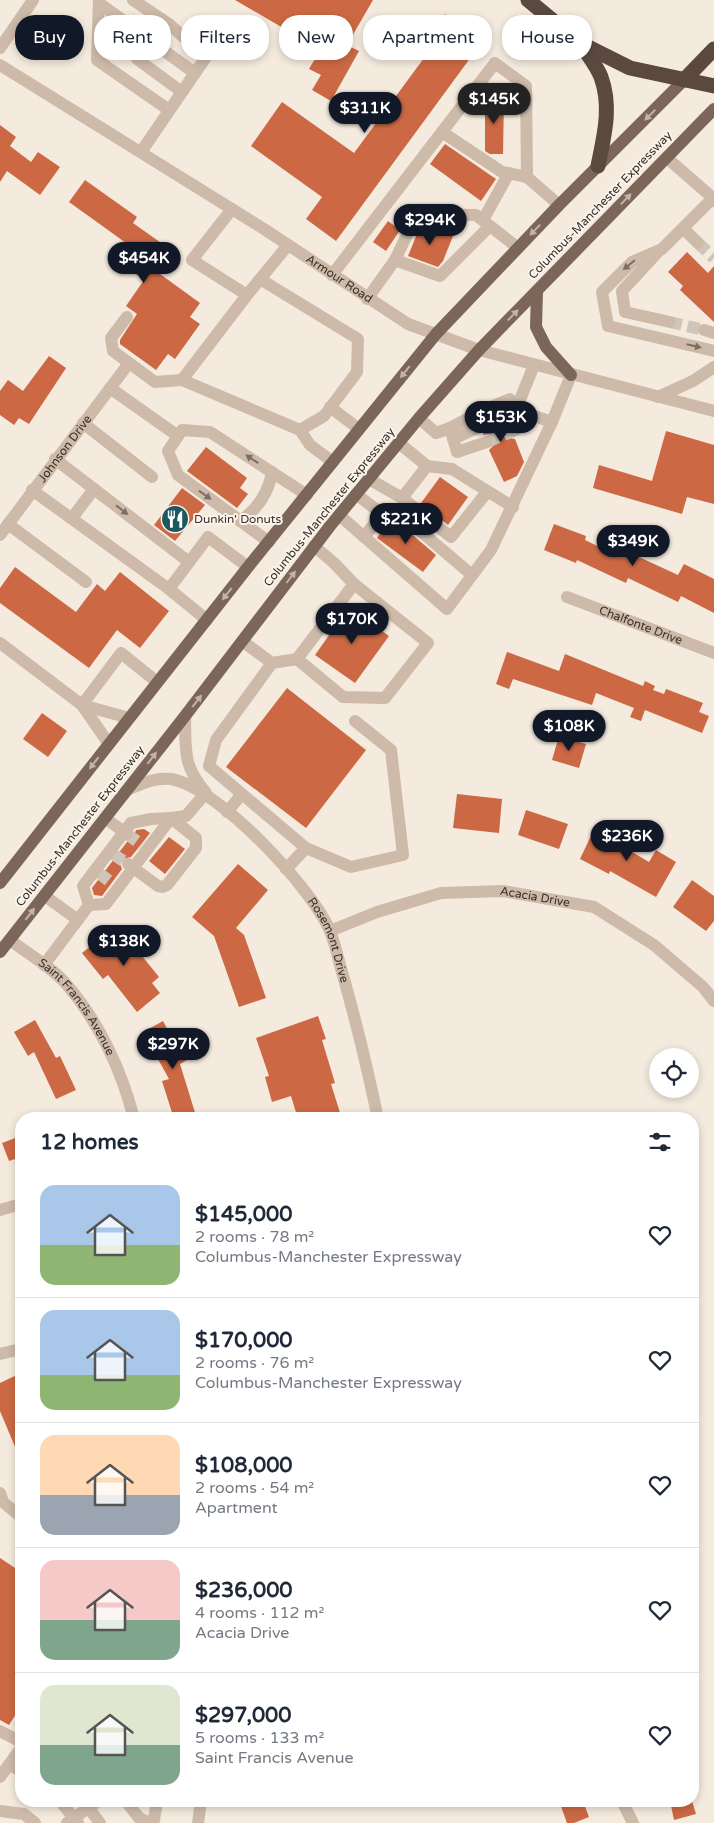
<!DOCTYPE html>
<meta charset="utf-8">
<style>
:root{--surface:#fff;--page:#f6f6f7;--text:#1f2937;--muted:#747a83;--line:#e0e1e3;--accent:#111827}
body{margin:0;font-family:"Varela Round",sans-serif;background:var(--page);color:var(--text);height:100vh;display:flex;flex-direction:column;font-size:19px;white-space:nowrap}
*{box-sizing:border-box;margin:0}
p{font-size:16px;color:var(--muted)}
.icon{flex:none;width:28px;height:28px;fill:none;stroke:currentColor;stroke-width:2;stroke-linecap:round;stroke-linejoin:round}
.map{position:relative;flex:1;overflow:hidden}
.details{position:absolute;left:15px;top:1112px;width:684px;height:695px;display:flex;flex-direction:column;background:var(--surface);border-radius:20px;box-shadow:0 2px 8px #0003}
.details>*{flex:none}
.hud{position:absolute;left:15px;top:15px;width:685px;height:45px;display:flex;gap:10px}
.buttons{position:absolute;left:649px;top:1048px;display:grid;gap:10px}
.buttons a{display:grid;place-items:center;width:50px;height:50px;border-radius:50%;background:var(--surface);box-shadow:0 2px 8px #0003;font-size:25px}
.price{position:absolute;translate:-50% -42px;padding:0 11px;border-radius:18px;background:var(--accent);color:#fff;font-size:16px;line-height:32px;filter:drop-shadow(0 1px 2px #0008)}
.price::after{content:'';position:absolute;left:50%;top:30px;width:15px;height:11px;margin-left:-8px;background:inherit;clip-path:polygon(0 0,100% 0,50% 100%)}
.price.on{background:#222;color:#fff}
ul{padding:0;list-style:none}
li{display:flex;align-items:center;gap:15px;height:125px;padding:0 25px}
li+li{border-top:1px solid var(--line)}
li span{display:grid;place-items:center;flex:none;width:140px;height:100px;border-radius:15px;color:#555}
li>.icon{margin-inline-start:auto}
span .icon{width:60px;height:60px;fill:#fffc;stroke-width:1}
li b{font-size:21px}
h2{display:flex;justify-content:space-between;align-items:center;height:60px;padding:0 25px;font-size:21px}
.pill{padding:0 18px;border-radius:20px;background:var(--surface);box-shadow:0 2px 8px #0003;font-size:18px;line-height:45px}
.pill.on{background:var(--accent);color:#fff}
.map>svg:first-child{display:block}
</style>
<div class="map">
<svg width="714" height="1823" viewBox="0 0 714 1823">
<rect width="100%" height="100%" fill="#f4eade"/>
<g fill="#cc6944">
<path d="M235,0H373L347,45L359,51L331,101L312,90L321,75L309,69L319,52L306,45L307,42Z"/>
<path d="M445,14L482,42L336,241L306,219L322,197L251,146L282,102L354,153L424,58L417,53Z"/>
<path d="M485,96L504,97L503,154H490L485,151Z"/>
<path d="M0,125L16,137L10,146L31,162L38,152L60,167L40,195L7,171L0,182Z"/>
<path d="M445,144L496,179L481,201L430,164Z"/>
<path d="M85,180L137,217L133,223L164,245L149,266L200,303L190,317L200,324L175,359L168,354L156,370L120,344V340L137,314L126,306L144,280L122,264L133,248L69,202Z"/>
<path d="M388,221L400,230L386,251L373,242Z"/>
<path d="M421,224L453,236L443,261L438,267L408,256Z"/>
<path d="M687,252L708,273L714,266V322L680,290L683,286L668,272Z"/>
<path d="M49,356L66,368L29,424L19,418L14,425L0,415V391L8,380L23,391Z"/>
<path d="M493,400V406L498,411V419L504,423L509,422L506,434L509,438L515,439L524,462L517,476L504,482L489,450L495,444L494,439L489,434L483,435L487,424L481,419V411L476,407Z"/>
<path d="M666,431L714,445V504L687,497L682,514L593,488L599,465L652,481Z"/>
<path d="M206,447L247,478L240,488L248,494L237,508L187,471Z"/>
<path d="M440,477L468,497L448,525L421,503Z"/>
<path d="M182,488L205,505L175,541L154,525Z"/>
<path d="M395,520L436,555L423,572L377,538L389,521Z"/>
<path d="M554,524L586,536L585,540L614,554L624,534L645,544L639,557L678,575L684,564L714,579V613L681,596L678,602L628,578L626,583L577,560L576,563L544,550Z"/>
<path d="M15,567L76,612L97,584L105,591L120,572L169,611L140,648L117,630L89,668L0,603V588Z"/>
<path d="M349,607L389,636L355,683L315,655Z"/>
<path d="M507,652L559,671L565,654L643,686L645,681L655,686L653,690L664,694L666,689L703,703L699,712L709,716L702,733L645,710L641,721L630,717L634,708L596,693L592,705L513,679L509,689L496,684Z"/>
<path d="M287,688L366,750L306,828L226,767Z"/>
<path d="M42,713L67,731L48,757L23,739Z"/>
<path d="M559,736L586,744L579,768L552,760Z"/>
<path d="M457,794L502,799L499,833L453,828Z"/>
<path d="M526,810L568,824L559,849L518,835Z"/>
<path d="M596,825L626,840L622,846L649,862L656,850L676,862L656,897L610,871L609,874L580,859Z"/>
<path d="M144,829L150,833L131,857L122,859L120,864L122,869L102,896L94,895L92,888L127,842L133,839L136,830Z"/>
<path d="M169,837L185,849L165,874L149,861Z"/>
<path d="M238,864L268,890L236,928L244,935L266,998L239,1007L214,936L192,917Z"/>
<path d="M692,880L714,896V921L706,931L673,907Z"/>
<path d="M117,925L159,977L152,983L160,993L137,1012L108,975L103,979L82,953Z"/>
<path d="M318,1016L326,1039L322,1040L335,1083L331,1084L342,1119H298L291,1096L272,1102L265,1077L269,1076L256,1038Z"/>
<path d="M35,1020L56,1058L60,1056L76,1090L56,1099L34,1052L28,1056L14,1032Z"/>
<path d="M163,1021L177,1047L186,1041L194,1056L180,1064L197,1119H174L162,1081L169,1079L143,1032Z"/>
<path d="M18,1137L21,1157L9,1161L2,1143Z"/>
<path d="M21,1373V1461L0,1411V1383Z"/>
<path d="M0,1558L21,1572V1706L9,1725L0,1720Z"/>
<path d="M559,1801H583L589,1817L574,1823H567Z"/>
<path d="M670,1801H692L696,1814L674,1820Z"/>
</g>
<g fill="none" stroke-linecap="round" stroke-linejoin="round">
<g stroke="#cfc5ba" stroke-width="12" stroke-dasharray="12 6" stroke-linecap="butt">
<path d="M698,243L714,258"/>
<path d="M670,322L704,330"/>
<path d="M474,415L500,403"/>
<path d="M479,427L505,415"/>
<path d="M487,442L513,431"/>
<path d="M127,834L142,845"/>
<path d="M113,854L128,864"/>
<path d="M99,873L113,884"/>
</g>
<g stroke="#cdbaa9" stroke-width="12">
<path d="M99,0L97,60L169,110"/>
<path d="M133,0L169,24L206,57L141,152"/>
<path d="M99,3L135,29"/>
<path d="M98,32L123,49"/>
<path d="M149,40L195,73"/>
<path d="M0,48L33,0"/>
<path d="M137,59L182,92"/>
<path id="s1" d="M0,65L264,229L408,324L479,350L714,411"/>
<path d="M442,132L502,172L527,177"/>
<path d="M667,158L714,199"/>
<path d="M714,201L712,199L662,249L632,262L602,292L608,326L714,351"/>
<path d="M232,209L192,260L247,295L288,245"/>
<path d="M483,220L509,173"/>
<path d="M490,226L440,276L395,260L417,214L476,215L518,248"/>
<path d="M683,228L698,243"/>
<path d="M658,252L622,291L625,312L670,322"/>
<path d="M332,275L495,63L526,86L527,177L559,205"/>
<path d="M247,295L182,380L300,430L324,416L357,372L358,339L260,279"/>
<path d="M367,299L395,260"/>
<path d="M127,317L111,338L113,351L155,382L182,380"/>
<path d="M704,330L714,333"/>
<path d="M110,388L178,436"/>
<path d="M658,397L693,381L714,367"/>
<path d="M500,403L510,399L523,426L513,431"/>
<path d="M330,407L359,429"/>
<path d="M516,410L534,365"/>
<path d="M505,415L516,410L552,422L571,375"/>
<path d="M419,418L436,433L450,428L474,415"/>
<path d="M83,423L152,477"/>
<path d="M450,428L457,452L487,442"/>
<path d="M300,430L310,445L333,462"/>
<path d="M453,439L479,427"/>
<path d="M399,443L427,466"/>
<path d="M55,459L189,562"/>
<path d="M369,479L402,498L427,466L452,469L513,507"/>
<path d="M32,490L169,589L207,620"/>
<path d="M356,494L382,514L398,512L472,575"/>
<path d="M402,498L451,537L487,492"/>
<path d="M339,515L447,609L491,550L552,422"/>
<path d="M72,518L94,489"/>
<path d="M240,521C257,510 269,492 272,472"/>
<path d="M8,524L86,582"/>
<path id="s2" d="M0,535L129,363"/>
<path d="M364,537L382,514"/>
<path d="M269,542L178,475L168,451L182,430L210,432L307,495"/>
<path d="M169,589L208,537L248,567"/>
<path id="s3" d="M567,597L714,653"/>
<path d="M242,641L272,663L297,659L354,584L334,563L314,546"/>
<path d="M0,643L82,705L109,744"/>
<path d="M297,659L343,697L385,698L428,643L354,584"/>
<path d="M82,705L121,653L157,682"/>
<path d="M82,705L129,718"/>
<path d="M185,716C186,751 182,764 206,793"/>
<path id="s4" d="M127,790C141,784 155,777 171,779C218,787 312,888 330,931C336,946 339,963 344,979C357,1025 368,1071 378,1119"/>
<path d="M242,794L209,766L216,740L272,663"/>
<path d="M227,812L242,794L306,848L351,867L403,855L391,750L355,721"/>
<path d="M105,818L127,834"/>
<path d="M286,869L306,848"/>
<path d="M45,896L78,920"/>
<path d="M89,905L83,886L131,823L151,819L171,818L196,838V848L167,885L163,887L158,886L128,864"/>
<path id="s5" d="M330,931L377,912L441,893L503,891L594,907L654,945L703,987L714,1001"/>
<path id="s6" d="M10,940C28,954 52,967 67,985C99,1022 122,1071 134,1119"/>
<path d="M44,965L89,905L106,904L171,818L186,816L204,795"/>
<path d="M0,1210L21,1204"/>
<path d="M0,1354L21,1349"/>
<path d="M0,1493L3,1502L21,1517"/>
<path d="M0,1731L21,1742"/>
<path d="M10,1764L21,1772"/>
<path d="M0,1777L21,1748"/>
<path d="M60,1801L78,1823"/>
<path d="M126,1801L139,1818L150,1823L154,1820L157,1801"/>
<path d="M622,1801L633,1823"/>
<path d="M85,1803L100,1823"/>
<path d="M0,1811L24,1814L35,1823"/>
<path d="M67,1823L98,1801"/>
<path d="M198,1823L201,1801"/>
</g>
<g stroke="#7c6659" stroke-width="12">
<path d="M537,291L536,327L546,347L571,375"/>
<path d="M0,883L248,567L436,334L559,205L684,80"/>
<path d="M0,952L185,716L330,526L419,418L479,350L714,109"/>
</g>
<g stroke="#5b4940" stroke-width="15">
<path d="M528,0L580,43L630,68L714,86"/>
<path d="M581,44C587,54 597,66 601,77C612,107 604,136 598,166"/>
<path d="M684,80L714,49"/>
</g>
</g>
<defs><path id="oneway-solid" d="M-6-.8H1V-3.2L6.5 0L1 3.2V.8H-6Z" transform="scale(1.25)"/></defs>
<g fill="#c2b4a9">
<use href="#oneway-solid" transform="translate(650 115) rotate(135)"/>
<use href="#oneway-solid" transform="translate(626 199) rotate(-46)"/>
<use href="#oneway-solid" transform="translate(535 230) rotate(134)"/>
<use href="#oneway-solid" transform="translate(513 315) rotate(-46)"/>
<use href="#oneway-solid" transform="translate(405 372) rotate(129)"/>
<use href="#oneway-solid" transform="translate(291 577) rotate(-53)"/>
<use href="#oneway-solid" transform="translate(227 594) rotate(128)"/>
<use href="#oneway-solid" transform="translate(197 701) rotate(-52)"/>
<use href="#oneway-solid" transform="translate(152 758) rotate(-52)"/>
<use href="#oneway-solid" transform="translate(94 763) rotate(128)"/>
<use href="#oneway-solid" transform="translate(30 914) rotate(-52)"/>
</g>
<g fill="#7c6e63">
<use href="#oneway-solid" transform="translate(629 265) rotate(141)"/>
<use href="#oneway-solid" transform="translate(694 346) rotate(13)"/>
<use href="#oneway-solid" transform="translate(252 459) rotate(-147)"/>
<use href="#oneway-solid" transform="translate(205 495) rotate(36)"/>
<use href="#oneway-solid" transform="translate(122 510) rotate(38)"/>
</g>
<defs>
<g id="restaurant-disc" transform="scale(1.4375)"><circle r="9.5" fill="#1c585e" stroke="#fbf4eb"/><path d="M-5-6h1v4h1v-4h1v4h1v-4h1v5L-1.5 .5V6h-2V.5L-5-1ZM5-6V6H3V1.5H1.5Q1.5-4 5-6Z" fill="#fff"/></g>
</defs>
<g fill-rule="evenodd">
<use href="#restaurant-disc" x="175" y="519"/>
</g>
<g text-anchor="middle" stroke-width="4" stroke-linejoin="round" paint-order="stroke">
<g font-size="12" fill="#3a2f29" stroke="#fbf4eb">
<text transform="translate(600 205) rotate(-46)" y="4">Columbus-Manchester Expressway</text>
<text dy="4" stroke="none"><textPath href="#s1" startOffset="401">Armour Road</textPath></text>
<text dy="4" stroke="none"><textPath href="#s2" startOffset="108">Johnson Drive</textPath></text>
<text transform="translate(329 507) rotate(-51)" y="4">Columbus-Manchester Expressway</text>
<text dy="4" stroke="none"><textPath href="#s3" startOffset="79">Chalfonte Drive</textPath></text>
<text transform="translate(80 826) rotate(-52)" y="4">Columbus-Manchester Expressway</text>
<text dy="4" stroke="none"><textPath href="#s5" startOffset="212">Acacia Drive</textPath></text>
<text dy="4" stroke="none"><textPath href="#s4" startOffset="278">Rosemont Drive</textPath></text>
<text dy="4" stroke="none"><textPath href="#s6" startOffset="96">Saint Francis Avenue</textPath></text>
</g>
<g font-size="12" fill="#3a2f29" stroke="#fbf4eb" text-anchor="start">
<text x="194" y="523">Dunkin' Donuts</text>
</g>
</g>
</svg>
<div class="buttons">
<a><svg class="icon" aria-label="locate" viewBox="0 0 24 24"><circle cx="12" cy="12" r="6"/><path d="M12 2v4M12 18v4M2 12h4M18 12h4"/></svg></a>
</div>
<b class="price on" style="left:494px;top:125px">$145K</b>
<b class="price" style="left:365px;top:134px">$311K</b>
<b class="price" style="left:430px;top:246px">$294K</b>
<b class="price" style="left:144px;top:284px">$454K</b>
<b class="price" style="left:501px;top:443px">$153K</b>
<b class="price" style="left:406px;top:545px">$221K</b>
<b class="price" style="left:633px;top:567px">$349K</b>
<b class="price" style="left:352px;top:645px">$170K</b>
<b class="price" style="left:569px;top:752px">$108K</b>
<b class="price" style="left:627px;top:862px">$236K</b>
<b class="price" style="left:124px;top:967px">$138K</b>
<b class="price" style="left:173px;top:1070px">$297K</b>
<div class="hud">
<a class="pill on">Buy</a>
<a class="pill">Rent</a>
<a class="pill">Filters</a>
<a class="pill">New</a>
<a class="pill">Apartment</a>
<a class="pill">House</a>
</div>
<section class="details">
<h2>12 homes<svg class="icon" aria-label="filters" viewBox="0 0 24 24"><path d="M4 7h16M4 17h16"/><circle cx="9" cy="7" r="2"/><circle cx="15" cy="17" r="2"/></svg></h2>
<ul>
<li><span style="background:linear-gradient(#a9c7e8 60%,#8fb573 0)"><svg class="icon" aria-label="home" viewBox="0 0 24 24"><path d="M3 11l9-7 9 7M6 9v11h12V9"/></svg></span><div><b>$145,000</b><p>2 rooms · 78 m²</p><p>Columbus-Manchester Expressway</p></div><svg class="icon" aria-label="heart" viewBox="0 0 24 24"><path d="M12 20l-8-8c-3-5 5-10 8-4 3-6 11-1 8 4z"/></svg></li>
<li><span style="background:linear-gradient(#a9c7e8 65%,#8fb573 0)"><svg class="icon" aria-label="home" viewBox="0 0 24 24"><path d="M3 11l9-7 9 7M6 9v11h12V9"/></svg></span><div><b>$170,000</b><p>2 rooms · 76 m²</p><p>Columbus-Manchester Expressway</p></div><svg class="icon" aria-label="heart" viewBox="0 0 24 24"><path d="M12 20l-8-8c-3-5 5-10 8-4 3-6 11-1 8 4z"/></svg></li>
<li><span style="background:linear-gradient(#ffd9b3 60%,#9aa5b1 0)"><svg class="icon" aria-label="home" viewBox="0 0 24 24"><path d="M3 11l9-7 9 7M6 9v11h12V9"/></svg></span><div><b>$108,000</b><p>2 rooms · 54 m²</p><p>Apartment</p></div><svg class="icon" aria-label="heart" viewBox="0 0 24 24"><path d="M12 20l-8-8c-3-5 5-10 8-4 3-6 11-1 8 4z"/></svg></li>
<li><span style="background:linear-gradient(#f6c9c9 60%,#7fa58c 0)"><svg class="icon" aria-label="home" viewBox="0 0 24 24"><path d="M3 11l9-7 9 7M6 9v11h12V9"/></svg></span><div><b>$236,000</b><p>4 rooms · 112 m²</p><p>Acacia Drive</p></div><svg class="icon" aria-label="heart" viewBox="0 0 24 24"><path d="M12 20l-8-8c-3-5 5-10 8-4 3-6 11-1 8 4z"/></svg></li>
<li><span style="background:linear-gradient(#dfe7d0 60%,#7fa58c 0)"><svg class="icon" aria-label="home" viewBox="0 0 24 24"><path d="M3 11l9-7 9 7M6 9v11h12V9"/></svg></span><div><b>$297,000</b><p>5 rooms · 133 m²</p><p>Saint Francis Avenue</p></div><svg class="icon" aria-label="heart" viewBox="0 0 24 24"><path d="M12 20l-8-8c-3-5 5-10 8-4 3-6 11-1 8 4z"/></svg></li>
</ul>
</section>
</div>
